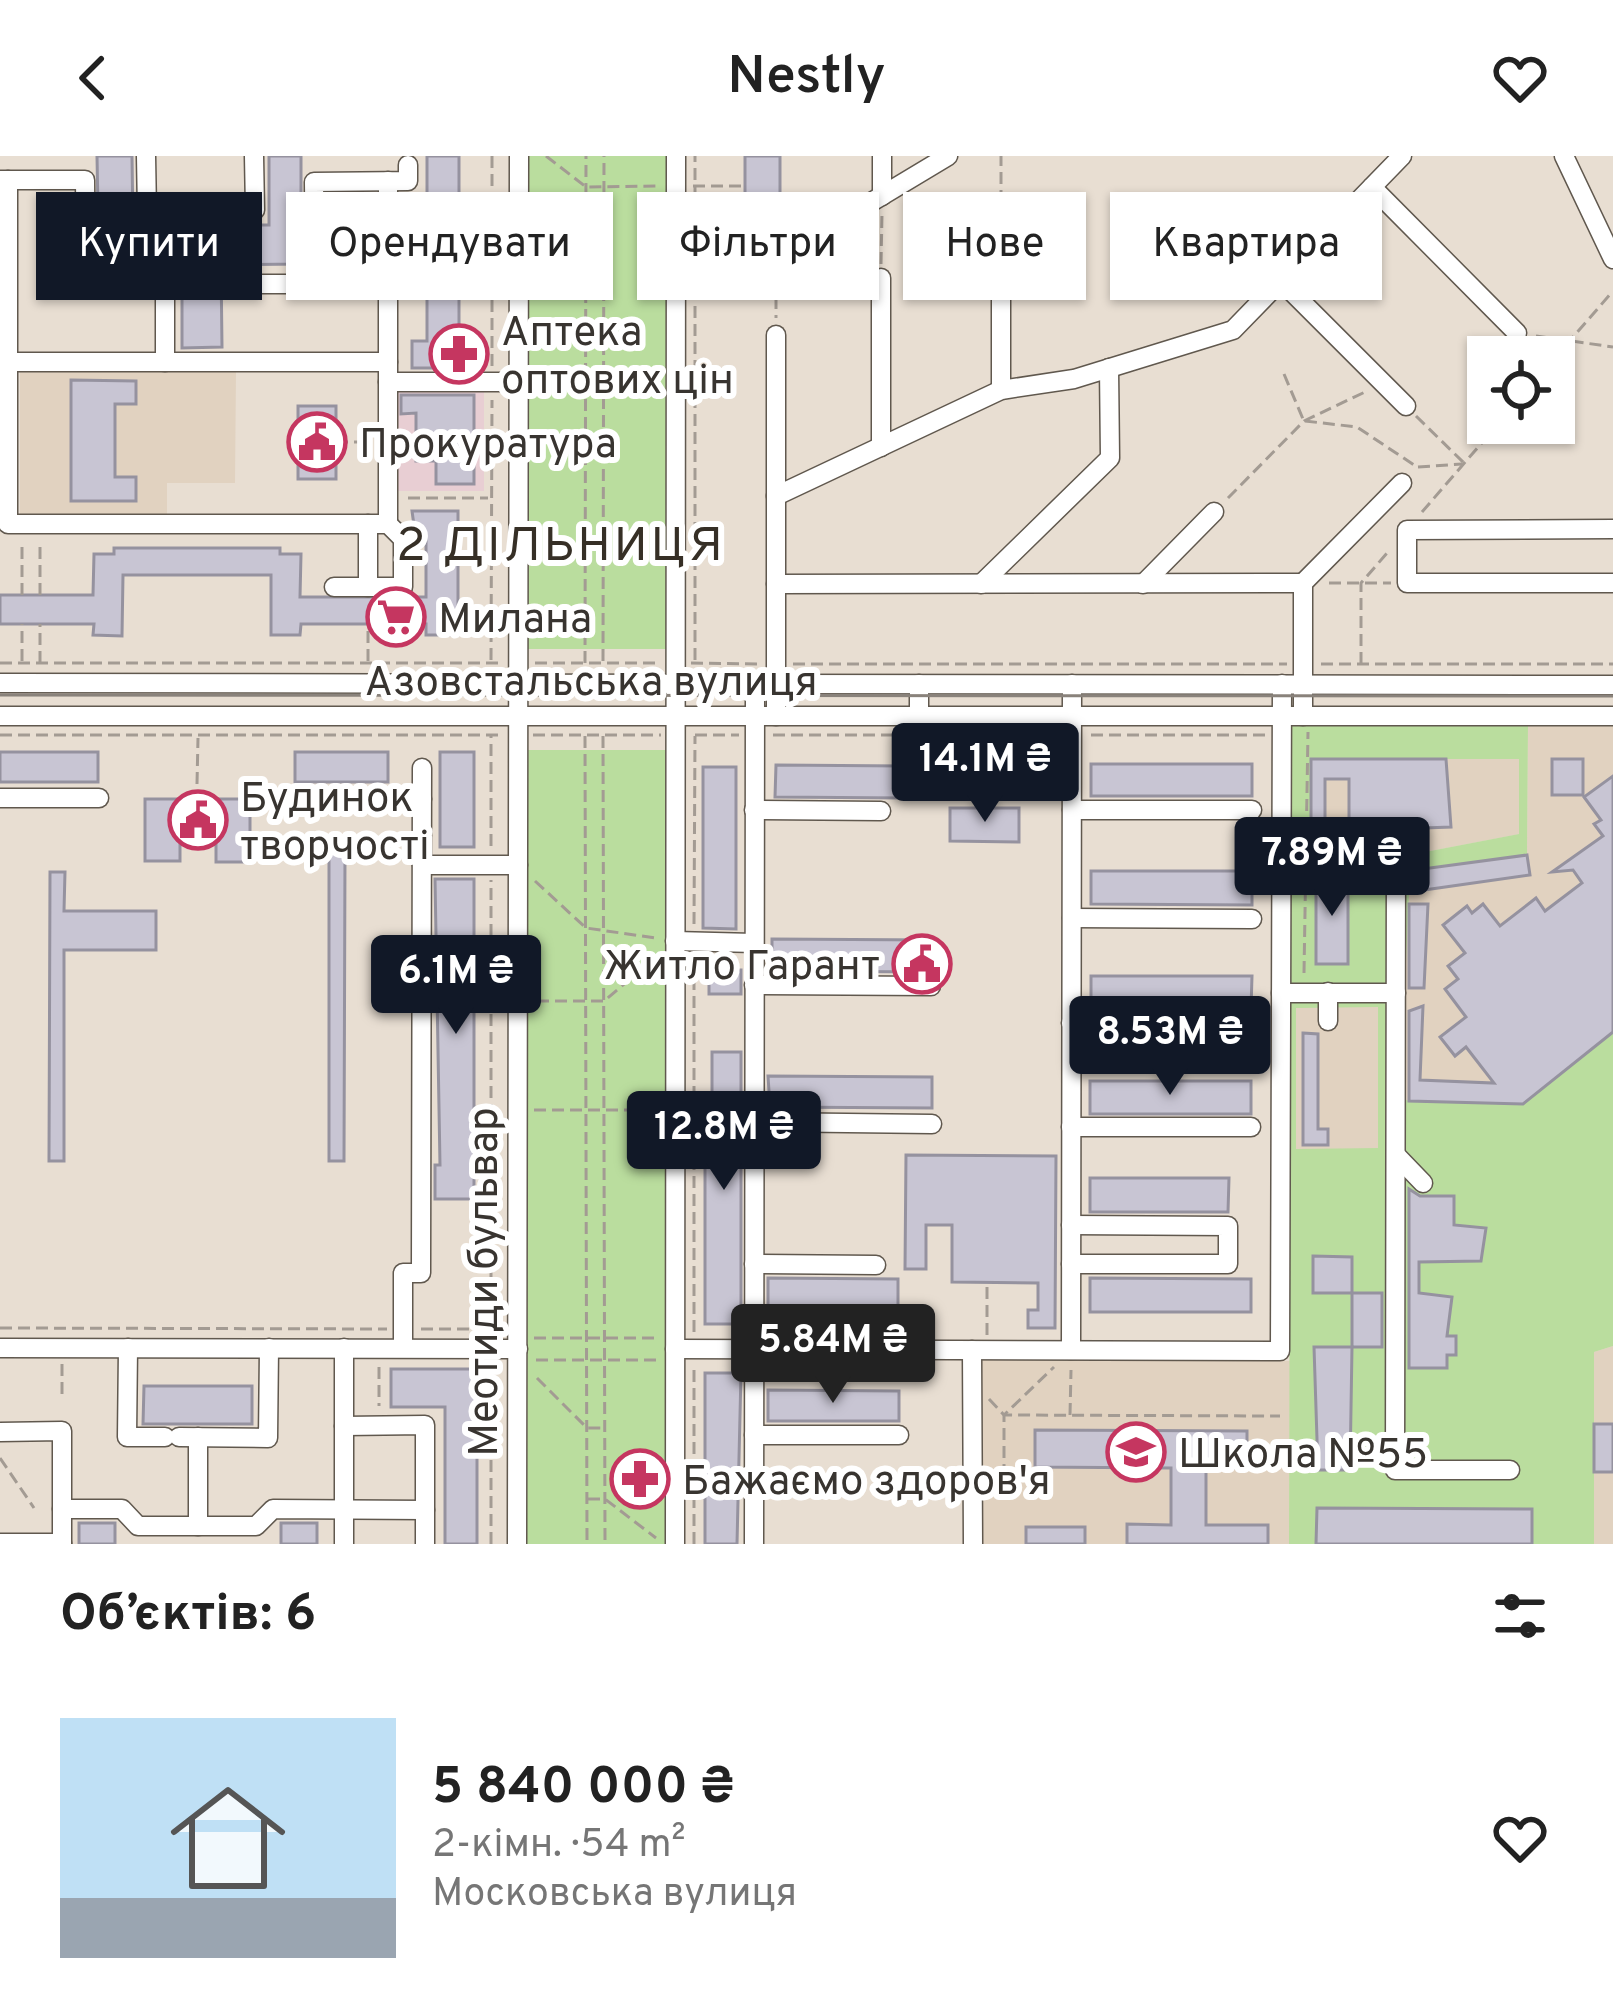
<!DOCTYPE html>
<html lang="uk">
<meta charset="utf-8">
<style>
:root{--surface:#fff;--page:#f6f6f6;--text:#222;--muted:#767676;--line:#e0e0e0;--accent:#111827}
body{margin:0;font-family:Overpass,sans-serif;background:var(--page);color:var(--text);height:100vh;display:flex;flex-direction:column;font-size:45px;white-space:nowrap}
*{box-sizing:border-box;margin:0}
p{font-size:39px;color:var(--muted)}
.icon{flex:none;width:66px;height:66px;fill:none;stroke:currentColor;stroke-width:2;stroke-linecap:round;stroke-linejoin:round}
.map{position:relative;height:1388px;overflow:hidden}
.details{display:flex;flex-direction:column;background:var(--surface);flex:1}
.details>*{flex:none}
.top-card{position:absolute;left:36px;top:36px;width:1542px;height:108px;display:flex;gap:24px}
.buttons{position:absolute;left:1467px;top:180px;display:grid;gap:24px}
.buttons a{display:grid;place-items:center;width:108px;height:108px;border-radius:0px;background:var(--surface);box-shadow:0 3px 9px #0004;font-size:60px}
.price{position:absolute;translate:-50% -102px;padding:0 27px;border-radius:12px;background:var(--accent);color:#fff;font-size:39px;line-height:78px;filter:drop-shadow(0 3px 6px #0008)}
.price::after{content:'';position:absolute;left:50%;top:72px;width:36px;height:27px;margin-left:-18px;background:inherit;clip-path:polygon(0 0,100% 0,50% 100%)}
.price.on{background:#222;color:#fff}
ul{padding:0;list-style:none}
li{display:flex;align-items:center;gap:36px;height:300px;padding:0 60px}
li+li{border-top:3px solid var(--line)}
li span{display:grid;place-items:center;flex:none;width:336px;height:240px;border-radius:0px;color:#555}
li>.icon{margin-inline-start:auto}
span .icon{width:144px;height:144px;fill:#fffc;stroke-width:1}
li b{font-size:51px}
h2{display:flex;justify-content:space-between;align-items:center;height:144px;padding:0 60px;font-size:51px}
.pill{padding:0 42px;border-radius:0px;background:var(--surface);box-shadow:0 3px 9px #0004;font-size:42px;line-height:108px}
.pill.on{background:var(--accent);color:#fff}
header{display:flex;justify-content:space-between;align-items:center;height:156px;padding:0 60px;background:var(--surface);font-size:54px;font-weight:600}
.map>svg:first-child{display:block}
</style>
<header><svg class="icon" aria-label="back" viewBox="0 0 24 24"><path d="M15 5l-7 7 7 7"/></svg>Nestly<svg class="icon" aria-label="heart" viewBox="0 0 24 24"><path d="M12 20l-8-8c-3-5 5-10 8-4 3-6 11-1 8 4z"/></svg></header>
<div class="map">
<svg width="1613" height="1388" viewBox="0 0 1613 1388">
<rect width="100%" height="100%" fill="#e8ded2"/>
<rect fill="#e8ced3" x="395" y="234" width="89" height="101"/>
<g fill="#e1d2c0">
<path d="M20,216H236L235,327H167V361H20Z"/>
<path d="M1528,569H1613V876L1523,948L1400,945L1410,715L1527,699Z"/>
<path d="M1311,603H1520V678L1404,700H1311Z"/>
<rect x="1296" y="851" width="83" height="142"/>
<path d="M1613,1190V1388H1594V1196Z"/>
<path d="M982,1204L1290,1205L1289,1388H982Z"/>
</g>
<g fill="#badd9e" fill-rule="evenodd">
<rect x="528" y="0" width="138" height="493"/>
<path d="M1528,569L1527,699L1410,715L1400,944L1522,948L1613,876V1190L1594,1196V1388H1289L1291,570ZM1519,603V678L1404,700H1311L1312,603ZM1378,851V992L1296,993V852Z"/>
<path d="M528,594H666L665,1388H527Z"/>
</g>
<g fill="#c8c5d3" stroke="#95929f" stroke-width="3">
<path d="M97,0H132L133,70L269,69V0H301V108L221,109L222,191L182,192V109L99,110Z"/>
<path d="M427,0H459V186H465V212H412V185H427Z"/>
<rect x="745" y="0" width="35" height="69"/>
<path d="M712,78H747L746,100H712Z"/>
<path d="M71,224L136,225V248H115V321H136V345H71Z"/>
<path d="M401,239H474V328H436V305H416V257L401,258Z"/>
<rect x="298" y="250" width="38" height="73"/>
<path d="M412,355H458V479H426V468H301L300,479H271V419H123L122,480L93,479L94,468H0V439H93L94,398H114V392H280V398H301L300,441H426V384H416Z"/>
<rect x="0" y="596" width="98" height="30"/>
<rect x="295" y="596" width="93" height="30"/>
<rect x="440" y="596" width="34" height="95"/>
<path d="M1311,603H1446L1451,671L1396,673L1388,680L1349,677V623H1325V700H1311Z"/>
<rect x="1552" y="603" width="31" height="36"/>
<rect x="1091" y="608" width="161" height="32"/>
<path d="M776,609L903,610V642L775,641Z"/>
<path d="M703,611H736V773L703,772Z"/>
<path d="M1613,620V876L1523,948L1409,945V855L1423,850L1420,924L1494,927L1466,891L1455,900L1440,881L1466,861L1445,833L1458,823L1448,810L1465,797L1443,769L1467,750L1472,757L1483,748L1500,770L1536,742L1545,755L1582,727L1573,714L1552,716L1603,680L1594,668L1601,664L1584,641Z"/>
<path d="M145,643H250V706H216V685H180V705H145Z"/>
<path d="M950,652H1019V686L950,685Z"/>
<path d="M329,682H393V697H345L344,1005H329Z"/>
<path d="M1527,699L1530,719L1417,735L1415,714Z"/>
<path d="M1091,715H1252V749L1091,748Z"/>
<path d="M50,716H65L64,755H156V794H64V1005H49Z"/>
<rect x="1316" y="719" width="32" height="89"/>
<path d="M435,723H474V1043H435V1009H440Z"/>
<path d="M1409,748H1428L1424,832H1409Z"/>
<path d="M772,783L931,784V816L772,815Z"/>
<rect x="709" y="814" width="32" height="24"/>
<path d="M1091,820H1252L1251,853H1091Z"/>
<path d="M1303,877L1318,878V973H1328V989H1303Z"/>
<path d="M712,896H741V1168H705V964H712Z"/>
<path d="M768,920L932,921V952L770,951Z"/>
<rect x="1090" y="925" width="161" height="33"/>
<path d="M906,999L1056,1000L1055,1172H1028V1154H1038V1127L952,1126V1069H926V1113H905Z"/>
<path d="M1090,1022H1229L1228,1056H1090Z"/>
<path d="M1409,1033L1420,1040H1454V1069L1486,1072L1481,1105L1419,1106V1137L1452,1141L1447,1180H1456V1199H1447V1212H1409Z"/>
<path d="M1313,1100L1352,1101V1137H1313Z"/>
<path d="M768,1122L898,1123V1154L768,1152Z"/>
<path d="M1090,1122L1251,1123V1156H1090Z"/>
<rect x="1352" y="1137" width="30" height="54"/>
<path d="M1314,1191H1352L1350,1314H1318Z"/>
<path d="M391,1213H477V1388H445V1251H391Z"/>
<path d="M705,1217H741L737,1388H705Z"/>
<path d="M144,1230H252V1268H143Z"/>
<path d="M768,1234L899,1235V1265H768Z"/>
<rect x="1594" y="1268" width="19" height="48"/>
<path d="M1035,1274L1247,1275V1312H1206V1369H1268V1388H1127V1368L1171,1369V1312L1035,1311Z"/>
<rect x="630" y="1304" width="20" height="37"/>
<path d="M1317,1352L1532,1353V1388H1316Z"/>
<rect x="79" y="1367" width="36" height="21"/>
<rect x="281" y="1367" width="36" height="21"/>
<rect x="1026" y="1371" width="59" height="17"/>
</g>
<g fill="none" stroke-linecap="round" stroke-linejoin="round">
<g stroke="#60584e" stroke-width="21">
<g id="minor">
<path d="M146,0L147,55L255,54L254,0"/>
<path d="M882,0V40"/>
<path d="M1564,0L1613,103"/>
<path d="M0,24H85L86,129H165V206"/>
<path d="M8,24V368H388L403,383V431H334"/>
<path d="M1372,31L1517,177"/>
<path d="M676,113H760L948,0"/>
<path d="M1281,125L1406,250"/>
<path d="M239,128H315L314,26L408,25V9"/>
<path d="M8,206H388"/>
<path d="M388,226H518"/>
<path d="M1001,234V64"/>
<path d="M881,291V122"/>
<path d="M776,340L1001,234L1074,223L1233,174L1402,0"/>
<path d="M368,368V431"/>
<path d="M388,368V25"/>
<path d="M1613,373L1407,374V427H1613"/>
<path d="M776,428L1303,427"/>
<path d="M981,428L1110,302L1109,212"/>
<path d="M1143,428L1214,356"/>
<path d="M0,527L1613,529"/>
<path d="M0,560H1613"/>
<path d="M776,560V179"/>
<path d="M1303,560V427L1402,327"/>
<path d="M919,633V528"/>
<path d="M0,642H99"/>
<path d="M294,643H422"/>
<path d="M754,654L881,655"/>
<path d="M1072,654H1252"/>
<path d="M1396,690L1395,1314H1510"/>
<path d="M422,709H518"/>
<path d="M1072,762L1252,763"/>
<path d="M675,785L754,787"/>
<path d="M754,829L931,830"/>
<path d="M1281,837H1396"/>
<path d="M1328,865V836"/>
<path d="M1071,867L1251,868"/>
<path d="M754,966L932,968"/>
<path d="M1071,971H1251"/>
<path d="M1396,999L1423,1027"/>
<path d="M754,1108L876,1109"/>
<path d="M1071,1108H1228V1070L1071,1069"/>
<path d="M0,1192L518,1193"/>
<path d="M128,1192L127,1281H165"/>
<path d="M403,1192V1117H421L422,612"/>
<path d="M675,1193L1280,1195L1282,528"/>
<path d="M972,1194L973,1388"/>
<path d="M1071,1194L1072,528"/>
<path d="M344,1270L425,1269V1388"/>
<path d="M0,1276L62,1275V1388"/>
<path d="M754,1279H899"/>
<path d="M179,1281L268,1282L269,1192"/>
<path d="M62,1353H122L138,1370H256L273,1353L425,1354"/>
<path d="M198,1370V1281"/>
<path d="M0,1387H62"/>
<path d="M344,1388V1192"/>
<path d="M517,1388L519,0"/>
<path d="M675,1388L676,0"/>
<path d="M754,1388L755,528"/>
</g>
</g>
<g stroke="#a39b93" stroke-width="3" stroke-dasharray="12 6" stroke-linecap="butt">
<path d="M546,0L586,31L660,30"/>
<path d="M693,30H745"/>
<path d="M916,40H1001"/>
<path d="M1001,46V0"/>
<path d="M695,96V0"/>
<path d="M881,108L882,58"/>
<path d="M776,123V162"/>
<path d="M1536,180L1613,191"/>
<path d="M1531,191L1541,201"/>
<path d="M1554,203L1613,135"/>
<path d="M492,210V0"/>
<path d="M1284,218L1303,263"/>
<path d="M1416,260L1464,307"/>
<path d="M1305,265L1357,271L1417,311"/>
<path d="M336,286H370"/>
<path d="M1418,311L1462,308"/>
<path d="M408,342H488"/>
<path d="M1228,342L1304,265L1365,236"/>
<path d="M1422,356L1499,267"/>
<path d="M1329,427H1391"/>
<path d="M22,439V387"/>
<path d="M40,439V388"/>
<path d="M491,504L492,244"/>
<path d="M695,504V130"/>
<path d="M22,505V468"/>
<path d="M368,505V468"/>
<path d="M603,505L604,0"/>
<path d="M0,507H501"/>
<path d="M40,507V468"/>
<path d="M535,507H657"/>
<path d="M585,507L586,0"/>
<path d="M691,507L759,508"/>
<path d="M793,508H1287"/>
<path d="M1321,508H1613"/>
<path d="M1361,508V427L1388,396"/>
<path d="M0,579H499"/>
<path d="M533,579H661"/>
<path d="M695,579H739"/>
<path d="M773,579H901"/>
<path d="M935,579H1057"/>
<path d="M1091,579H1267"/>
<path d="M585,580L587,1388"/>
<path d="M603,580L605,1388"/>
<path d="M197,628L198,582"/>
<path d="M984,652V581"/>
<path d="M491,690V580"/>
<path d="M535,725L586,772L656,782"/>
<path d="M694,768L695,580"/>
<path d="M1304,817L1308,576"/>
<path d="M537,845H604L660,798"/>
<path d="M696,953H734"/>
<path d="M534,954H656"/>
<path d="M0,1172L387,1173"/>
<path d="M421,1173H489"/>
<path d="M491,1176V724"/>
<path d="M694,1176V802"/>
<path d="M987,1179V1126"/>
<path d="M534,1182H656"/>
<path d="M536,1204H658"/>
<path d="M62,1208V1242"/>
<path d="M379,1211V1250"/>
<path d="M537,1222L587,1272H603"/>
<path d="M989,1243L1004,1259L1280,1260"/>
<path d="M1070,1259L1071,1214"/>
<path d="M0,1302L34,1352"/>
<path d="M1004,1320V1259L1054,1211"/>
<path d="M588,1343H605L656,1382"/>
<path d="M491,1388V1210"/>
<path d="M694,1388V1210"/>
</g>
<use href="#minor" stroke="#fff" stroke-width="18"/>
<path stroke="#89827b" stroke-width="3" d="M0,539L1613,540"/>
</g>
<defs>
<g id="pharmacy-ring" transform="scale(3)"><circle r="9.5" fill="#fff" stroke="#c53660" stroke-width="1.5"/><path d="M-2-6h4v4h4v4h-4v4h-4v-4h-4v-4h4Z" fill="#c53660"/></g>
<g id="civic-ring" transform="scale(3)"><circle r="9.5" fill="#fff" stroke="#c53660" stroke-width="1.5"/><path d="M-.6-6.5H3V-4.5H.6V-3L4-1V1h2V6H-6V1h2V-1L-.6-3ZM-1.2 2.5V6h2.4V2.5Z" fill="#c53660"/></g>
<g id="supermarket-ring" transform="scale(3)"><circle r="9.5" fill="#fff" stroke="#c53660" stroke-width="1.5"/><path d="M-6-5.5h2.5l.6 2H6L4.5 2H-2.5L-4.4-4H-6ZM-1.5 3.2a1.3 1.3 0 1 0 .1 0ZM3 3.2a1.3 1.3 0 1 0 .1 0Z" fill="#c53660"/></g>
<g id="school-ring" transform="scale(3)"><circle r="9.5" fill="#fff" stroke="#c53660" stroke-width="1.5"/><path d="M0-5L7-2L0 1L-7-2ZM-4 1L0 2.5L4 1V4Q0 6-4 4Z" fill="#c53660"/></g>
</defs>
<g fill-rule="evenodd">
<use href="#pharmacy-ring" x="459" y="198"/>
<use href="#civic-ring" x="317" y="286"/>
<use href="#supermarket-ring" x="396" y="461"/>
<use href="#civic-ring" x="198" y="664"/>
<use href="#civic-ring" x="922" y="808"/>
<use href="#school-ring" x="1136" y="1296"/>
<use href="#pharmacy-ring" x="640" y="1323"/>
</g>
<g text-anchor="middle" stroke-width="12" stroke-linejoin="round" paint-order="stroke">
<g font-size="42" fill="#383430" stroke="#fff" text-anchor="start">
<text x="501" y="189">Аптека<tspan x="501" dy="48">оптових цін</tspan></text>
<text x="359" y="301">Прокуратура</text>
<text x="438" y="476">Милана</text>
<text x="240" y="655">Будинок<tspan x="240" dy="48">творчості</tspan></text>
<text x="880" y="823" text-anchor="end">Житло Гарант</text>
<text x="1178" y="1311">Школа №55</text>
<text x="682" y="1338">Бажаємо здоров'я</text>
</g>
<g font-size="42" fill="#383430" stroke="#fff">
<text x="591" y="539">Азовстальська вулиця</text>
<text transform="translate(482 1126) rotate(-90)" y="15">Меотиди бульвар</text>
</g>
<g font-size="48" letter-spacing="3" fill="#362f26" stroke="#fff">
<text x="561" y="404">2 ДІЛЬНИЦЯ</text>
</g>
</g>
</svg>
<div class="buttons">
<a><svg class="icon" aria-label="locate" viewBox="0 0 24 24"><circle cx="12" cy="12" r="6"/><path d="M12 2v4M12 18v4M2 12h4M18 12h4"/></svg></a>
</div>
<b class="price" style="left:985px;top:669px">14.1M ₴</b>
<b class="price" style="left:1332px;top:763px">7.89M ₴</b>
<b class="price" style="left:456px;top:881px">6.1M ₴</b>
<b class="price" style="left:1170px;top:942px">8.53M ₴</b>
<b class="price" style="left:724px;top:1037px">12.8M ₴</b>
<b class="price on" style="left:833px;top:1250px">5.84M ₴</b>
<div class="top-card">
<a class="pill on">Купити</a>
<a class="pill">Орендувати</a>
<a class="pill">Фільтри</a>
<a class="pill">Нове</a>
<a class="pill">Квартира</a>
</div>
</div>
<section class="details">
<h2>Об’єктів: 6<svg class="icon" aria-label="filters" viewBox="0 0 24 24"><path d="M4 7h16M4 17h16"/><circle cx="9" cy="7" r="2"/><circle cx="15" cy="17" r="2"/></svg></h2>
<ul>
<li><span style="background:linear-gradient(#bfe0f5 75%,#9aa5b1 0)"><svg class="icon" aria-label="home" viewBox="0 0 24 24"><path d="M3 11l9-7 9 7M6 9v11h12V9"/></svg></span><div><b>5 840 000 ₴</b><p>2-кімн. · 54 m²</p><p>Московська вулиця</p></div><svg class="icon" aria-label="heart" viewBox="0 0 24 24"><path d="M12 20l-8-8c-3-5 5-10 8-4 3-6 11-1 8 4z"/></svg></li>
</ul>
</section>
